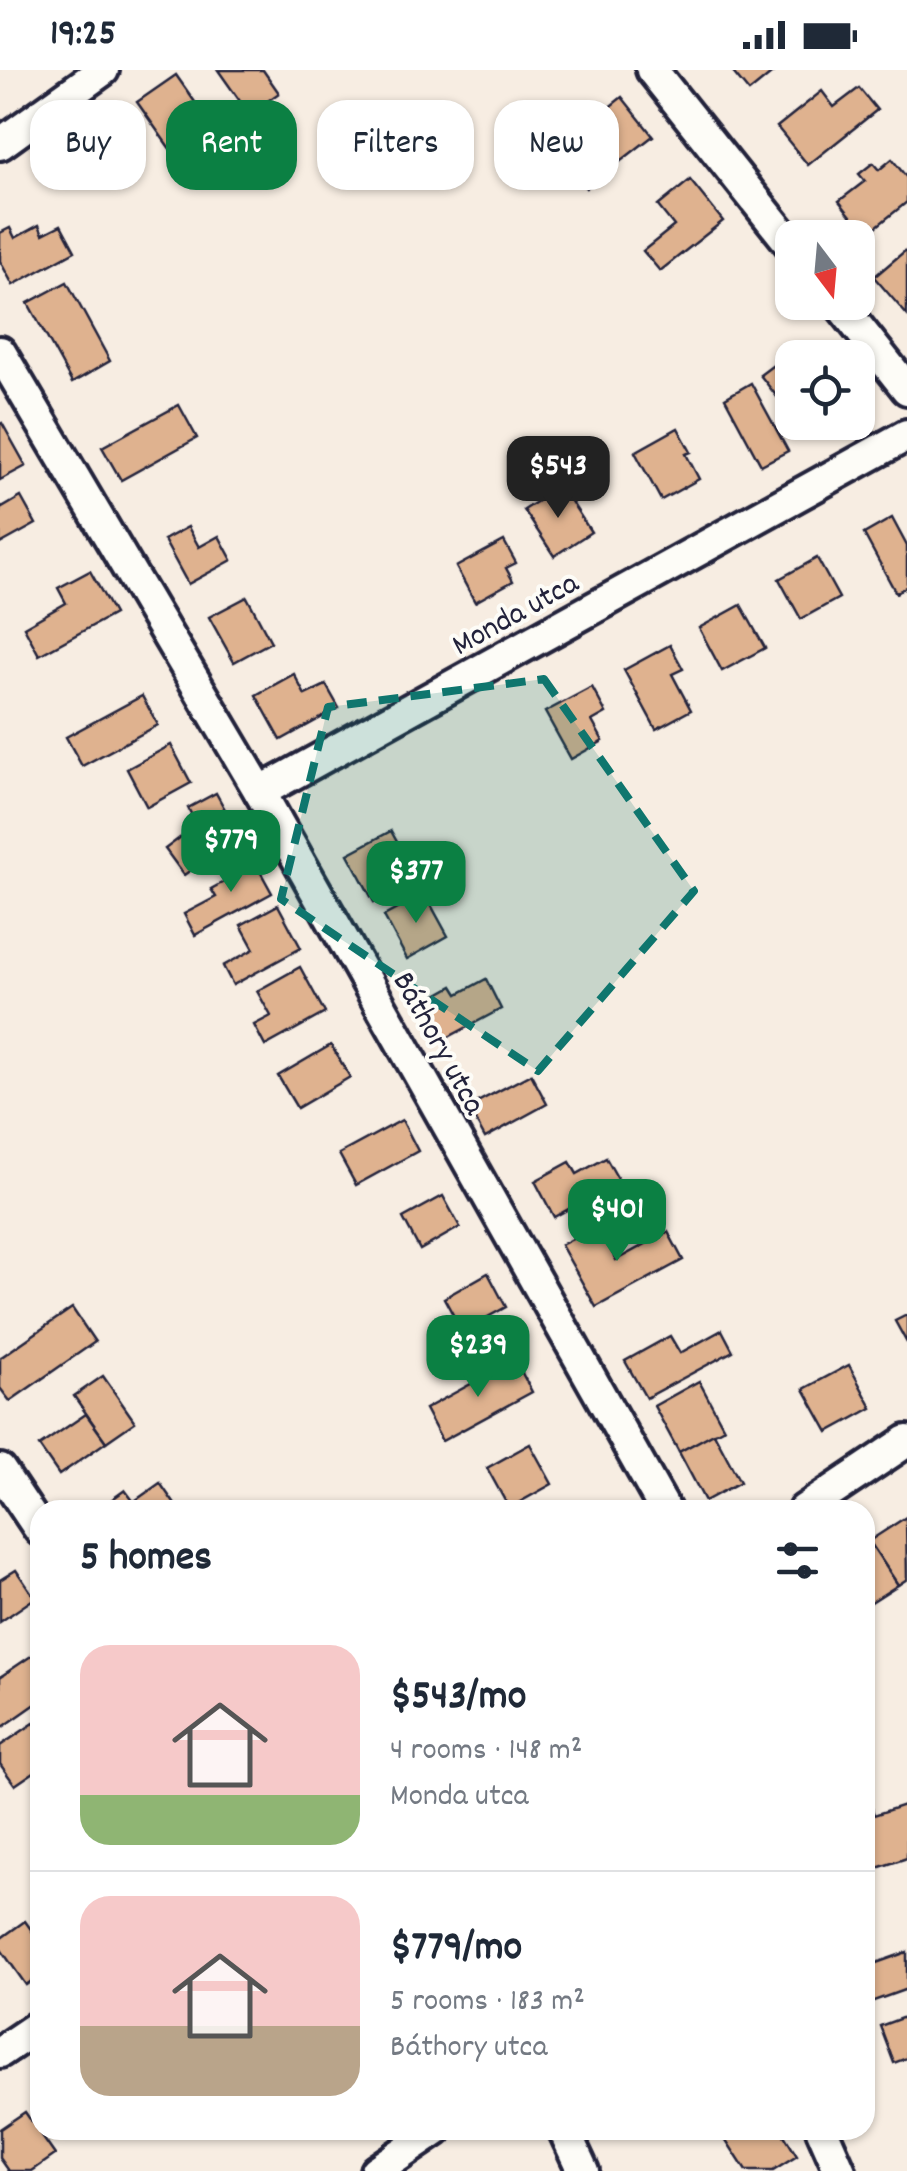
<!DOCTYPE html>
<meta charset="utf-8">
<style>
:root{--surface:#fff;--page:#f6f6f7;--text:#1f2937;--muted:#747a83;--line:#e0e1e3;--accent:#0b8043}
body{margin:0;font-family:Dekko,sans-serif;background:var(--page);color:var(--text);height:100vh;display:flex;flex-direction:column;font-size:38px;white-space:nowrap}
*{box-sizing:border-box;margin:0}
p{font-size:32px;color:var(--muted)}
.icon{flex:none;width:55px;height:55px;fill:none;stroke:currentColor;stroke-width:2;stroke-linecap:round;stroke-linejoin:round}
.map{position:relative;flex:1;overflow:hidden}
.sheet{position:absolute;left:30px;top:1430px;width:845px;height:640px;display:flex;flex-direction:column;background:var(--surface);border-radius:30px;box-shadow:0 2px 8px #0004}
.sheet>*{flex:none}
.hud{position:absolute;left:30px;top:30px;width:848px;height:90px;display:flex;gap:20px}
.needle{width:65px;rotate:164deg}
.controls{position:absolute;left:775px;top:150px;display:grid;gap:20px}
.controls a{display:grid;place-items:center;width:100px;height:100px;border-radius:20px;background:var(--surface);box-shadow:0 2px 8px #0004;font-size:50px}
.price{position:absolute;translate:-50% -85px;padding:0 22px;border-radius:20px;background:var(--accent);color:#fff;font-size:32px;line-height:65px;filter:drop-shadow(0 2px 5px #0008)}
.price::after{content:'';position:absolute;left:50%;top:60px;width:30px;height:22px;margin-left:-15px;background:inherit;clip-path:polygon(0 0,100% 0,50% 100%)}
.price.current{background:#222;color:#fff}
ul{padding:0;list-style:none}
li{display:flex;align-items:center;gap:30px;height:250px;padding:0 50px}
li+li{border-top:2px solid var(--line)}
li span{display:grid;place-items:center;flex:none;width:280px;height:200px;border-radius:30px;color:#555}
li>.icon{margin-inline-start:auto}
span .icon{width:120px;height:120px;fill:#fffc;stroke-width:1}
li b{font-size:42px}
h2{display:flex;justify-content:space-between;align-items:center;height:120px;padding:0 50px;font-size:42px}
.pill{padding:0 35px;border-radius:30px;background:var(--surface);box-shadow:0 2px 8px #0004;font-size:35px;line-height:90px}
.pill.current{background:var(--accent);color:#fff}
.status{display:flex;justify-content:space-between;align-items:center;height:70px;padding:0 50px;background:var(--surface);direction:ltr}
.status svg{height:28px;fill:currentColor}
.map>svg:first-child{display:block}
</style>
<div class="status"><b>19:25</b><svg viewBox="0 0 49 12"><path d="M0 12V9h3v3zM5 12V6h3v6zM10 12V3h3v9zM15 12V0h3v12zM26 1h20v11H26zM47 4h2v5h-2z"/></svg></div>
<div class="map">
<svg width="907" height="2101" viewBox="0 0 907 2101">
<rect width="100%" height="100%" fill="#f7ede2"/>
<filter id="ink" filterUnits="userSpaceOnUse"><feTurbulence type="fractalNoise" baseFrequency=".01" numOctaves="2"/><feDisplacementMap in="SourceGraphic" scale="20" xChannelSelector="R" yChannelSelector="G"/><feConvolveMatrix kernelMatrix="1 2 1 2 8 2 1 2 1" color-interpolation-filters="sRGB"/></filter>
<g filter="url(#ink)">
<g fill="#dfb28f" stroke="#22223b" stroke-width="2.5">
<path d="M218,0H263L279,23L249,44Z"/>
<path d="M731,0H776L749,22Z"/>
<path d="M176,5L197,35L183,44L210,83L185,100L137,32Z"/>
<path d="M859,18L877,40L808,95L777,57L822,21L834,37Z"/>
<path d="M622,27L653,66L586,118L571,100L604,75L588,54Z"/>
<path d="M892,89L907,108V132L866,165L839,131L865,111L859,104L873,93L879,100Z"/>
<path d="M690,110L723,151L660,201L643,181L674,156L658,136Z"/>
<path d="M39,155L43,164L61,155L75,181L13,215L0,191V163L10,158L15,168Z"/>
<path d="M906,180L907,182V245L874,207Z"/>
<path d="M67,212L110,291L72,313L28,233Z"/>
<path d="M788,284L792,290V346L760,305Z"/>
<path d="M751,313L788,381L761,395L725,328Z"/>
<path d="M179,335L197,368L121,410L102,377Z"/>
<path d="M2,353L26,396L0,410V354Z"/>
<path d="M678,358L691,382L686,384L699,409L661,430L635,382Z"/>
<path d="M561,416L591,462L554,486L524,440Z"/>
<path d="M21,427L36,454L0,474V435L2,438Z"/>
<path d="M892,448L907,476V516L896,523L864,464Z"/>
<path d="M188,457L199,477L219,466L232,490L188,514L164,470Z"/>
<path d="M504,471L516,493L506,498L513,511L475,532L456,497Z"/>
<path d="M817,488L839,528L801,549L779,509Z"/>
<path d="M90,501L114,544L39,585L24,557L66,533L58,518Z"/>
<path d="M247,527L271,572L234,592L209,547Z"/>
<path d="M741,535L765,578L722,601L699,558Z"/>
<path d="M670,575L683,599L672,604L691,640L656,659L624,600Z"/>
<path d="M294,604L305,625L326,615L339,638L281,670L256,625Z"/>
<path d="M592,617L606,643L592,651L603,671L571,689L545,642Z"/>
<path d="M142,626L158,655L82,696L66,667Z"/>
<path d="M171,675L191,713L147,737L127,699Z"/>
<path d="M216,723L239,765L184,805L165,779L197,755L188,738Z"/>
<path d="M391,761L417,808L374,832L348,784Z"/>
<path d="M250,783L272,823L195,865L184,844L216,827L211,819L229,809L223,798Z"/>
<path d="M425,824L448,866L407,889L384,846Z"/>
<path d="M278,835L301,878L233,915L223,896L254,879L241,855Z"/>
<path d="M300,897L325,943L265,976L254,955L271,946L257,921Z"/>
<path d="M486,909L501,939L441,971L421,934L453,916L458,924Z"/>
<path d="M331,975L350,1007L297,1038L278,1006Z"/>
<path d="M531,1004L547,1034L485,1068L468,1037Z"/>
<path d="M402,1050L418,1081L356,1115L339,1084Z"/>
<path d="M606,1088L619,1111L554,1147L535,1111L570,1092L577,1104Z"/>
<path d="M443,1126L460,1157L420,1180L403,1148Z"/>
<path d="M598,1156L616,1190L668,1162L683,1190L596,1237L561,1175Z"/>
<path d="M488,1203L506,1237L462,1261L444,1228Z"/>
<path d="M72,1238L95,1272L10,1331L0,1318V1288Z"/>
<path d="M907,1245V1273L895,1251Z"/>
<path d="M722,1260L733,1281L646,1328L625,1291L670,1266L680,1283Z"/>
<path d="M515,1290L532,1322L442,1371L425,1339Z"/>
<path d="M849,1295L872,1338L828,1362L804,1319Z"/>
<path d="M103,1306L135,1352L106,1372L74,1326Z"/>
<path d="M699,1311L724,1358L679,1382L654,1336Z"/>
<path d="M86,1344L106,1372L59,1405L39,1376Z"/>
<path d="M714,1363L740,1412L705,1431L679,1382Z"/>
<path d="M530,1374L552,1414L509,1438L487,1398Z"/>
<path d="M160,1413L176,1436L170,1440H122Z"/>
<path d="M125,1420L134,1432L122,1440H97Z"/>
<path d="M906,1447L907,1509L898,1515L869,1471Z"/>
<path d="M869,1471L898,1515L865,1536V1474Z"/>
<path d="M16,1500L35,1528L0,1552V1510Z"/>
<path d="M40,1580V1631L3,1657L0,1652V1607Z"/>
<path d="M34,1653L40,1661V1698L15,1715L0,1694V1676Z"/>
<path d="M865,1724L868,1725L874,1745L904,1735L907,1744V1788L865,1802Z"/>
<path d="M25,1851L40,1872V1905L26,1915L0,1878V1869Z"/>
<path d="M907,1882V1919L871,1932L865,1915V1897Z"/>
<path d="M907,1946V1988L894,1993L880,1956Z"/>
<path d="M25,2042L55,2085L32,2101H9L0,2088V2059Z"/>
<path d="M735,2060H781L797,2086L773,2101H746L724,2067Z"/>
</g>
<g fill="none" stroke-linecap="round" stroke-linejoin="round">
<g stroke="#22223b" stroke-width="38">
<g id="street">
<path d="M652,0L792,176"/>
<path d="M0,74L103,0"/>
<path d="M838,232L907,319"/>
<path d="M0,282L260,722L665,1440"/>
<path d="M260,722L907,365"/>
<path d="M0,1400L40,1460"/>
<path d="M804,1440L907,1371"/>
<path d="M0,1982L40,1955"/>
<path d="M564,2060L583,2101"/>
<path d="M822,2060L840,2101"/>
<path d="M376,2101L436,2060"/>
</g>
</g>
<use href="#street" stroke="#fdfcf7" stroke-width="30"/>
</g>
</g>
<path fill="#0f766e" fill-opacity="0.2" stroke="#0f766e" stroke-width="8" stroke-dasharray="20 12" stroke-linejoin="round" d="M544,609L694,821L538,1001L281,829L328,637Z"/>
<g text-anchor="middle" stroke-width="8" stroke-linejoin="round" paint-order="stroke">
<g font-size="32" fill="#22223b" stroke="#fdfcf7">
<text transform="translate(514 542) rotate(-29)" y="11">Monda utca</text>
<text transform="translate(441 972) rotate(61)" y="11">Báthory utca</text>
</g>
</g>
</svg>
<div class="controls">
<a><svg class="needle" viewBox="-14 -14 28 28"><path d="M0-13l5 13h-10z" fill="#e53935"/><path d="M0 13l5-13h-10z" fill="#747a83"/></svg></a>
<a><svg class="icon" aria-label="locate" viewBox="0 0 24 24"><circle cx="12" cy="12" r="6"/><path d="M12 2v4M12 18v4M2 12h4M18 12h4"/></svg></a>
</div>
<b class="price current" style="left:558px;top:451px">$543</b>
<b class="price" style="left:231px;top:825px">$779</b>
<b class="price" style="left:416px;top:856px">$377</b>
<b class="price" style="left:617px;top:1194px">$401</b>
<b class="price" style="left:478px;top:1330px">$239</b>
<div class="hud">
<a class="pill">Buy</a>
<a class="pill current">Rent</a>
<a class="pill">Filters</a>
<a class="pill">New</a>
</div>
<section class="sheet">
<h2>5 homes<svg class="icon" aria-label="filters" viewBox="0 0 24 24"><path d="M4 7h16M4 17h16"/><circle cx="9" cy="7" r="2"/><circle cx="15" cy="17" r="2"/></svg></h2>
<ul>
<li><span style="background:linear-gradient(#f6c9c9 75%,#8fb573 0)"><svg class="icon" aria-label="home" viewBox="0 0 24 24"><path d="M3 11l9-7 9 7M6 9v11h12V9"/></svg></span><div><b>$543/mo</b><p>4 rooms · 148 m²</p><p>Monda utca</p></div></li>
<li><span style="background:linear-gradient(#f6c9c9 65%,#b9a48a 0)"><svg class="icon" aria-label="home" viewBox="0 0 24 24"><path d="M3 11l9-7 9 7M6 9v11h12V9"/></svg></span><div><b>$779/mo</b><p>5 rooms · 183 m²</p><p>Báthory utca</p></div></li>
</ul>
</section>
</div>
